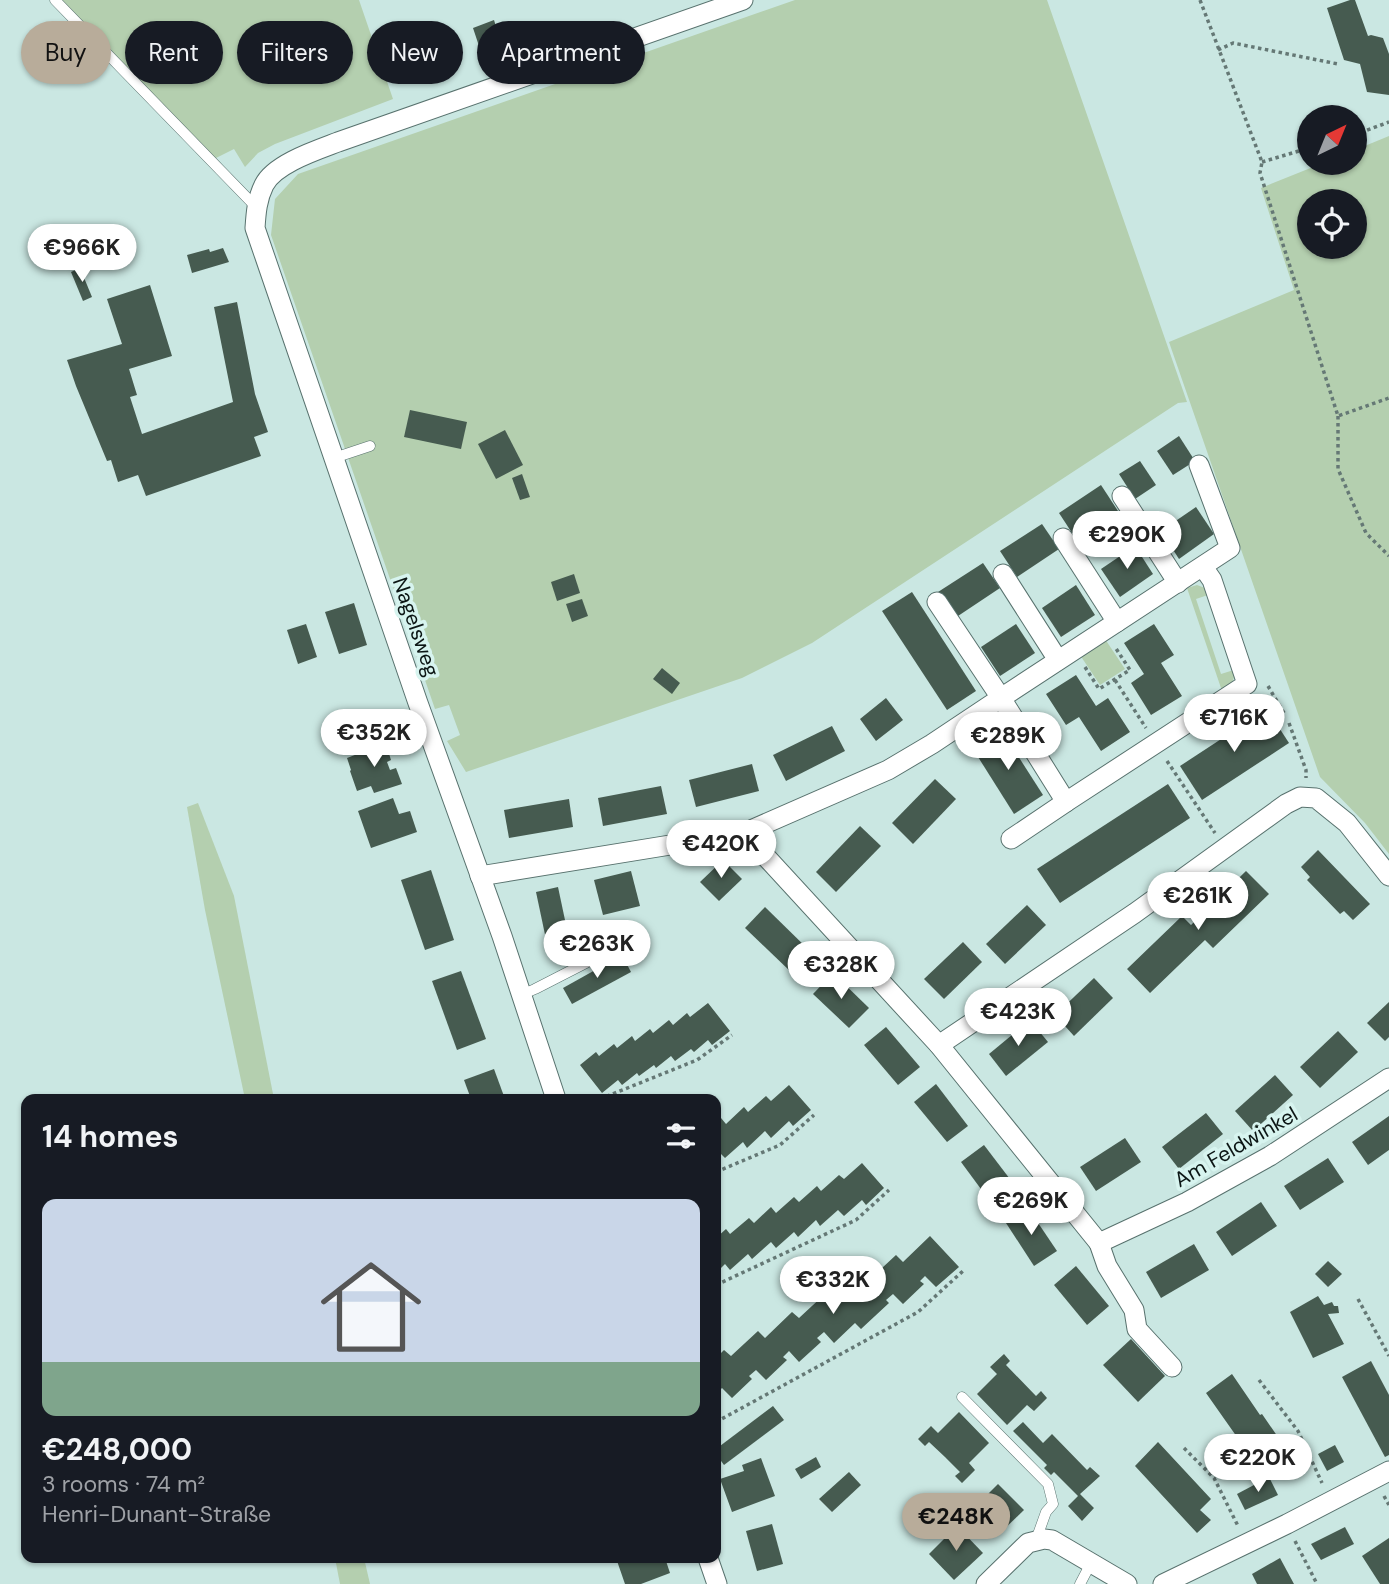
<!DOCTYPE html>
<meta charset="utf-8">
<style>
:root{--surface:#171b24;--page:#242831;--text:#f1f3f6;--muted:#9ea1a6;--accent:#b8ac9a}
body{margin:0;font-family:"DM Sans",sans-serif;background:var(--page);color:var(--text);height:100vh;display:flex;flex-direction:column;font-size:26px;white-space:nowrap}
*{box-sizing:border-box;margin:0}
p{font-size:23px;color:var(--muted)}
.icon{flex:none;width:38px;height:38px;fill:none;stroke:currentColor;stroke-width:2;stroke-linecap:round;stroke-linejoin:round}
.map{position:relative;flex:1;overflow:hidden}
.side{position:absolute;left:21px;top:1094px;width:700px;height:469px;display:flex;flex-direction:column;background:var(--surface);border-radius:14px;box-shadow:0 2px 5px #0004}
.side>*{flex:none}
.top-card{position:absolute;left:21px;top:21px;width:700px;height:63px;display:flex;gap:14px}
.needle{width:46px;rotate:43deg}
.buttons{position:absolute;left:1297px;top:105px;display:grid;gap:14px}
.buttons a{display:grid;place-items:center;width:70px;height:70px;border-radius:50%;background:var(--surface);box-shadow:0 2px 5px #0004;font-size:35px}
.price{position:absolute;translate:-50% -60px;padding:0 16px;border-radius:24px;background:#fff;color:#222;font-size:23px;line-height:46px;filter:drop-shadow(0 2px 4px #0008)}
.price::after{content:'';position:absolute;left:50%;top:42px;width:21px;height:16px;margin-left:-10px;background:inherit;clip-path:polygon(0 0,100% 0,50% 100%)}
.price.on{background:var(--accent);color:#111}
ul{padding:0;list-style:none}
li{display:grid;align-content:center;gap:14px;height:371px;padding:0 21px}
li span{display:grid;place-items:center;height:217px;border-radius:14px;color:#555}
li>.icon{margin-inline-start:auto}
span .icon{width:126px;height:126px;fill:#fffc;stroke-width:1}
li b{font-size:30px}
h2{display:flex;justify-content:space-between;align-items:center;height:84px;padding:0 21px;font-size:30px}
.tag{padding:0 24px;border-radius:32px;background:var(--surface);box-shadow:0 2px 5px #0004;font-size:24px;line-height:63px}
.tag.on{background:var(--accent);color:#111}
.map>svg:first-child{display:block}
</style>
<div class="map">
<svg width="1389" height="1584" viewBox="0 0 1389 1584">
<rect width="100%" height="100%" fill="#cae7e2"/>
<g fill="#b4cfaf" fill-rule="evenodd">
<path d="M60,0H359L393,99L275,144L258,153L245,167L234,149L214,159Z"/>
<path d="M795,0H1047L1187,402L1178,403L812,643L742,678L466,772L447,741L460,735L449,705L435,709L271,235L275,199L298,174Z"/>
<path d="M1389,136V854L1365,823L1320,777L1169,342L1294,290L1261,188L1323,163H1354L1355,150ZM1309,201H1354V247H1309Z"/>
<path d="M1197,585L1205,588L1211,594L1196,599L1221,674L1237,669L1232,683L1222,691L1187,588Z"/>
<path d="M1105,639L1125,669L1100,685L1080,655Z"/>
<path d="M198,803L234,896L274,1099H245L205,910L187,807Z"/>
<path d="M335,1558H364L370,1584H340Z"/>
</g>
<g fill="#465b50">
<path d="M1350,0H1355L1368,36L1371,35L1383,38L1389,54V95L1367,92L1360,64L1344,60L1327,8Z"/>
<path d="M494,20L500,39L479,46L473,28Z"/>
<path d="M416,38L417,42L430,38L437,59L404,70L397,50L409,45L407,40Z"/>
<path d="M223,248L229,262L192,273L187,255L209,249L210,252Z"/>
<path d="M80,268L92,297L83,301L71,272Z"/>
<path d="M150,285L172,356L129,369L137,395L130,397L142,434L233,402L214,307L237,302L255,394L268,432L254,437L261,456L146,496L138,475L118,482L111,460L107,461L76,386L67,360L122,344L107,299Z"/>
<path d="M410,410L467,422L461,449L404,437Z"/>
<path d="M505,430L523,465L496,479L478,444Z"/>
<path d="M1179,436L1195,461L1173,475L1157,451Z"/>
<path d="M1140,461L1156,485L1135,499L1119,474Z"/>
<path d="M522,474L530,497L520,500L512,478Z"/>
<path d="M1101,485L1118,511L1076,539L1059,513Z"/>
<path d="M1196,507L1214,534L1179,559L1161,531Z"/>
<path d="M1042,524L1059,549L1017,577L1000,551Z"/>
<path d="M1135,546L1153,574L1120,597L1101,569Z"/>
<path d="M983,563L1000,588L955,618L938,592Z"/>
<path d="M574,574L580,593L557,601L551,582Z"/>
<path d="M1076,585L1095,615L1061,637L1042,608Z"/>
<path d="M912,592L976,691L947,710L882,611Z"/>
<path d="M582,599L588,616L572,622L566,604Z"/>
<path d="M354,603L367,645L339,654L325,612Z"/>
<path d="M306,624L317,657L298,664L287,630Z"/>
<path d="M1016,624L1035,653L1000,676L981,647Z"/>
<path d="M1154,624L1174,655L1161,663L1182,696L1151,715L1131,683L1144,674L1124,643Z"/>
<path d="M662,668L680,683L672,694L653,679Z"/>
<path d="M1076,675L1096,706L1108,698L1130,732L1101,751L1079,717L1066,725L1046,694Z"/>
<path d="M886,698L903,720L876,741L860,719Z"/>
<path d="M1267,709L1289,743L1202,800L1180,766Z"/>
<path d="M832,726L845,751L786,781L773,755Z"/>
<path d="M1002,731L1043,795L1014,814L973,749Z"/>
<path d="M385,741L391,760L387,762L390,770L396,768L402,784L374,793L371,786L357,791L350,771L351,770L347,758L360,753L359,751Z"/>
<path d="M752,764L759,791L696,807L689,780Z"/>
<path d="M935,779L956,799L913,844L892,823Z"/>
<path d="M1168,784L1190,818L1060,903L1037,869Z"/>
<path d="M661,786L667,814L603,826L598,798Z"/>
<path d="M393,798L399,814L410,811L417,832L371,848L358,811Z"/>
<path d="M569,799L573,827L509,838L504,810Z"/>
<path d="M860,826L881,846L836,892L816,872Z"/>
<path d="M1318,850L1370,904L1353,920L1344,911L1340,914L1307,880L1310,877L1301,867Z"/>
<path d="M723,860L742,879L719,901L700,882Z"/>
<path d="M431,870L454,940L425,950L401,880Z"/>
<path d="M631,871L640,906L603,915L594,880Z"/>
<path d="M1246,871L1269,894L1213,948L1205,940L1150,993L1127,969L1182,916L1191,925Z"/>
<path d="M558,887L569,939L547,944L536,892Z"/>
<path d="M1027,905L1046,925L1005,964L986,944Z"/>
<path d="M765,907L812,953L792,973L745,928Z"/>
<path d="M963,942L982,962L944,999L924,979Z"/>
<path d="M622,955L631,972L572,1004L563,988Z"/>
<path d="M461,971L486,1039L457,1050L432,981Z"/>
<path d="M833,973L869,1008L849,1028L813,994Z"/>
<path d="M1094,978L1113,998L1074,1036L1055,1015Z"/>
<path d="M1389,1002V1037L1385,1041L1367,1023Z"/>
<path d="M708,1003L730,1031L712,1045L708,1040L694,1052L691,1049L675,1061L671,1056L656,1068L654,1065L639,1076L637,1073L622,1085L618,1080L602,1093L580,1065L596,1052L599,1056L614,1044L617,1048L632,1036L635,1041L650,1029L653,1033L669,1020L673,1025L687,1013L690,1017Z"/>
<path d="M1030,1020L1048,1042L1006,1076L989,1054Z"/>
<path d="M886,1027L920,1067L898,1085L864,1045Z"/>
<path d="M1338,1031L1358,1052L1320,1088L1300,1067Z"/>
<path d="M494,1069L505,1099H471L464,1080Z"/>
<path d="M1275,1075L1293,1095L1253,1131L1235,1111Z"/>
<path d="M936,1084L968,1126L947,1142L914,1102Z"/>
<path d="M789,1085L811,1110L793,1126L789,1121L771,1138L765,1131L747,1148L743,1142L725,1158L721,1154L716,1158V1123L721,1118L726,1124L744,1107L748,1112L766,1096L771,1101Z"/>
<path d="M1206,1113L1223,1134L1179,1169L1162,1147Z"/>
<path d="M1389,1116V1150L1368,1165L1352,1142Z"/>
<path d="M1125,1138L1141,1162L1096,1191L1080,1167Z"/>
<path d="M984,1145L1016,1187L992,1204L961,1162Z"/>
<path d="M1328,1158L1344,1182L1300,1210L1284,1186Z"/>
<path d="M862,1163L884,1188L866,1205L862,1200L844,1216L838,1210L820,1226L816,1220L798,1237L794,1232L776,1248L771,1242L752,1259L748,1254L730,1270L725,1264L716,1273V1238L726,1229L730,1234L749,1218L754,1223L771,1207L776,1213L794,1197L799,1202L817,1186L821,1191L839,1175L844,1179Z"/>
<path d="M1261,1202L1277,1226L1232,1256L1216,1232Z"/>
<path d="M1028,1208L1057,1251L1034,1266L1006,1223Z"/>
<path d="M930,1236L959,1267L936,1287L925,1276L920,1281L924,1284L903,1304L893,1294L886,1300L889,1303L861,1329L855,1323L834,1343L824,1332L817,1338L821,1342L799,1362L789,1351L783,1357L787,1360L766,1380L756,1370L749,1376L752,1379L732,1398L722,1388L716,1394V1358L724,1350L731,1356L758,1331L765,1338L792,1312L799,1318L826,1293L833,1300L861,1274L868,1281L896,1255L903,1262Z"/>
<path d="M1194,1244L1209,1270L1161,1298L1146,1272Z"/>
<path d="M1328,1261L1342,1274L1328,1287L1315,1274Z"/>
<path d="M1076,1266L1109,1306L1087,1325L1054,1285Z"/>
<path d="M1318,1296L1324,1305L1332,1302L1334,1306H1338L1339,1313L1328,1314L1344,1344L1313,1358L1290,1312Z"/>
<path d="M1131,1339L1165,1376L1138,1402L1103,1365Z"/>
<path d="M1004,1354L1010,1361L1006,1365L1036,1396L1041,1391L1047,1398L1034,1411L1027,1405L1007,1425L977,1394L997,1374L990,1367Z"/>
<path d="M1371,1361L1389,1395V1455L1385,1457L1342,1377Z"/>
<path d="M1232,1374L1260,1415L1262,1414L1291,1456L1263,1474L1206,1393Z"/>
<path d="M773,1406L784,1420L724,1465L716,1454V1449Z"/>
<path d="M959,1412L989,1443L969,1463L975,1470L962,1483L955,1476L960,1472L945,1457L929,1442L925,1446L918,1439L931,1426L938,1433Z"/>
<path d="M1023,1422L1043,1443L1052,1434L1087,1470L1090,1467L1100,1476L1080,1494L1094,1508L1082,1521L1068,1506L1078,1496L1054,1472L1051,1475L1044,1468L1047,1465L1013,1431Z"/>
<path d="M1158,1442L1211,1499L1200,1510L1211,1520L1197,1533L1135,1466Z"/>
<path d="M1335,1445L1344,1462L1327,1471L1318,1454Z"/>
<path d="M816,1457L821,1467L801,1479L795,1469Z"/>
<path d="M761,1458L775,1496L732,1512L720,1479L744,1471L742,1465Z"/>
<path d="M849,1472L861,1485L832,1512L819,1499Z"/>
<path d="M1269,1477L1278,1495L1245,1510L1237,1494Z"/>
<path d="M998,1484L1024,1510L997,1536L972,1510Z"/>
<path d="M772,1524L783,1564L757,1571L746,1531Z"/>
<path d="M957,1526L983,1553L954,1580L929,1554Z"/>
<path d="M1345,1527L1354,1544L1321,1560L1311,1544Z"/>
<path d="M1389,1538V1584H1380L1362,1556Z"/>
<path d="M616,1558H665L670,1573L641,1584H625Z"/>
<path d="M1280,1558L1294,1584H1257L1252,1574Z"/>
</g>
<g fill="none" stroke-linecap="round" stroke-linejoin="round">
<g stroke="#58726e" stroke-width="11">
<g id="service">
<path d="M55,0L256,207"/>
<path d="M334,458L370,446"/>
<path d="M521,995L535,989L613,949"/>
<path d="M962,1397L1048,1484L1053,1504L1046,1512L1036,1540"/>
<path d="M1080,1584L1091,1563"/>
</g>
</g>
<g stroke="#58726e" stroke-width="21">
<g id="minor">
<path d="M1199,465L1230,548L1001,698L1066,802L1247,684L1212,580L1203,567"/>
<path d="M1122,496L1178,583"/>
<path d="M1063,538L1117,622"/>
<path d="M1003,574L1058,660"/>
<path d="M744,833L939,1045L1099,1243L1187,1202L1270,1156L1389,1078"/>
<path d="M1011,839L1066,802"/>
<path d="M480,876L744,833L888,770L932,744L1001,698L937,602"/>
<path d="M939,1045L1135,913L1286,804L1300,797L1316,798L1347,823L1389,876"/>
<path d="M556,1099L502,936L418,703L255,228C256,213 257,199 264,185C274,164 317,150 338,142L743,0"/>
<path d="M1099,1243L1107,1266L1134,1310L1137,1329L1172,1367"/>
<path d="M708,1558L717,1584"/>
<path d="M986,1584L1028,1543L1044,1539L1052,1540L1127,1584"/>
<path d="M1163,1584L1287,1524L1389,1471"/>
</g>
</g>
<g stroke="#657875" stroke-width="3.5" stroke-dasharray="3.5 3.5" stroke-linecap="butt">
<path d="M1200,0L1262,162L1260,173L1338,416L1389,398"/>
<path d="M1218,50L1233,43L1338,64"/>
<path d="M1354,135L1389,122"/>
<path d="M1262,162L1309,148"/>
<path d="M1338,416V469L1366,533L1389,556"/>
<path d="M1085,667L1099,689L1130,670L1115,647"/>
<path d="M1115,680L1146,728"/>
<path d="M1268,686L1284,713"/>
<path d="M1289,723L1306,770V778"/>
<path d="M1167,761L1215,833"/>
<path d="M600,1099L697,1060L732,1035"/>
<path d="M716,1172L780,1145L814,1115"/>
<path d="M716,1285L856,1220L889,1190"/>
<path d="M1358,1299L1389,1356"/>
<path d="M1259,1380L1298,1431L1322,1483"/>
<path d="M716,1422L918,1312L963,1271"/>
<path d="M1184,1448L1214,1478L1238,1526"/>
<path d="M1384,1496L1389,1505"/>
<path d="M1295,1541L1317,1584"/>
</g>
<use href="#service" stroke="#fff" stroke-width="10"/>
<use href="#minor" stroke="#fff" stroke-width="19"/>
</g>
<g text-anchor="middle" stroke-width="7" stroke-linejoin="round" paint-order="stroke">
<g font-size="21" fill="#0c1615" stroke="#d7f4ef">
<text transform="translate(416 627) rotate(71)" y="7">Nagelsweg</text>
<text transform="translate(1236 1147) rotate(-30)" y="7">Am Feldwinkel</text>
</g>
</g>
</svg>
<div class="buttons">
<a><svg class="needle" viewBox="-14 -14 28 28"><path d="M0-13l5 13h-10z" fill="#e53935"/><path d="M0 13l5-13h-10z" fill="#9ea1a6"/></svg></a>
<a><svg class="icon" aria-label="locate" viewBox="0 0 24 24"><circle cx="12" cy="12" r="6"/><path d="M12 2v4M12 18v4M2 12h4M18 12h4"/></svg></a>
</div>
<b class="price" style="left:82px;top:284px">€966K</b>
<b class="price" style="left:1127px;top:571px">€290K</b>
<b class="price" style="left:1234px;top:754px">€716K</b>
<b class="price" style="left:374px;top:769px">€352K</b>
<b class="price" style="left:1008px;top:772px">€289K</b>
<b class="price" style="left:721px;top:880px">€420K</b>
<b class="price" style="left:1198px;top:932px">€261K</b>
<b class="price" style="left:597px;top:980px">€263K</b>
<b class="price" style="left:841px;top:1001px">€328K</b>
<b class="price" style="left:1018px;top:1048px">€423K</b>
<b class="price" style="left:1031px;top:1237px">€269K</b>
<b class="price" style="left:833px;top:1316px">€332K</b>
<b class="price" style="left:1258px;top:1494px">€220K</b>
<b class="price on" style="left:956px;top:1553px">€248K</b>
<div class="top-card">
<a class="tag on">Buy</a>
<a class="tag">Rent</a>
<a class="tag">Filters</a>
<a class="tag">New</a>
<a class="tag">Apartment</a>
</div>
<section class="side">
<h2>14 homes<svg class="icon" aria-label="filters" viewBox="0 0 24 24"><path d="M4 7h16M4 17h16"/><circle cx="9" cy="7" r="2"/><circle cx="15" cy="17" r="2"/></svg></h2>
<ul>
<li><span style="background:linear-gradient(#c9d6e8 75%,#7fa58c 0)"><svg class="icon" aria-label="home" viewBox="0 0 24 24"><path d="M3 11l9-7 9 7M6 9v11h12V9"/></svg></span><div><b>€248,000</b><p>3 rooms · 74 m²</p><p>Henri-Dunant-Straße</p></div></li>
</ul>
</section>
</div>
